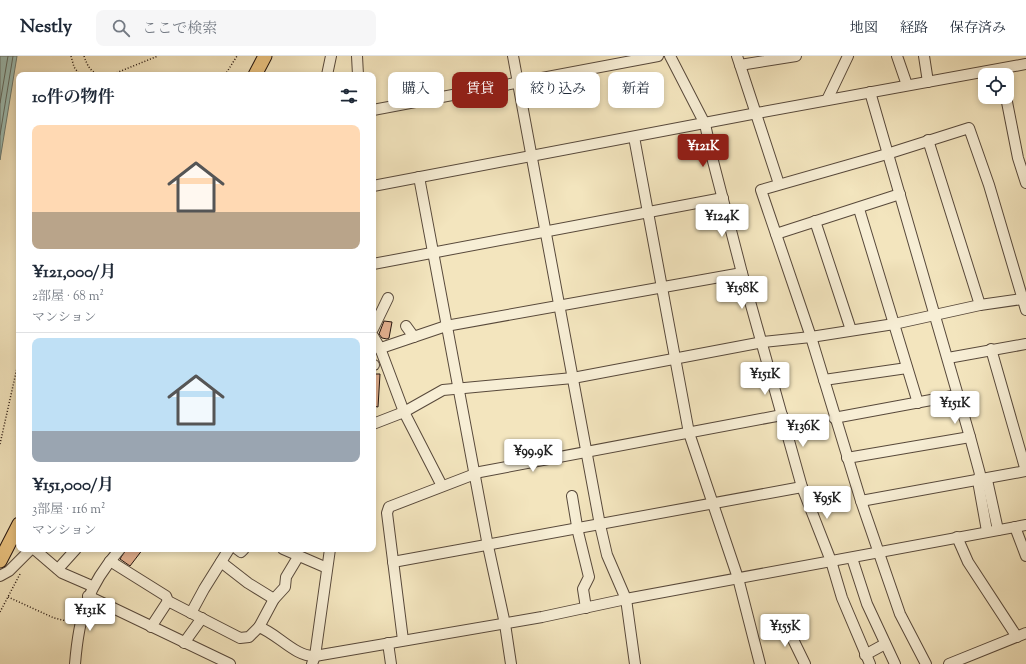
<!DOCTYPE html>
<html lang="ja">
<meta charset="utf-8">
<style>
:root{--surface:#fff;--page:#f6f6f7;--text:#1f2937;--muted:#747a83;--line:#e0e1e3;--accent:#8f2418}
body{margin:0;font-family:"Sorts Mill Goudy","Noto Serif JP",serif;background:var(--page);color:var(--text);height:100vh;display:flex;flex-direction:column;font-size:15px;white-space:nowrap}
*{box-sizing:border-box;margin:0}
p{font-size:13px;color:var(--muted)}
.icon{flex:none;width:22px;height:22px;fill:none;stroke:currentColor;stroke-width:2;stroke-linecap:round;stroke-linejoin:round}
.map{position:relative;flex:1;overflow:hidden}
.details{position:absolute;left:16px;top:16px;width:360px;height:480px;display:flex;flex-direction:column;background:var(--surface);border-radius:8px;box-shadow:0 2px 6px #0003}
.details>*{flex:none}
.top-card{position:absolute;left:388px;top:16px;width:380px;height:36px;display:flex;gap:8px}
.tools{position:absolute;left:978px;top:12px;display:grid;gap:8px}
.tools a{display:grid;place-items:center;width:36px;height:36px;border-radius:8px;background:var(--surface);box-shadow:0 2px 6px #0003;font-size:20px}
.price{position:absolute;translate:-50% -34px;padding:0 9px;border-radius:4px;background:#fff;color:#222;font-size:13px;line-height:26px;filter:drop-shadow(0 1px 2px #0008)}
.price::after{content:'';position:absolute;left:50%;top:24px;width:12px;height:9px;margin-left:-6px;background:inherit;clip-path:polygon(0 0,100% 0,50% 100%)}
.price.active{background:var(--accent);color:#fff}
ul{padding:0;list-style:none}
li{display:grid;align-content:center;gap:8px;height:212px;padding:0 16px}
li+li{border-top:1px solid var(--line)}
li span{display:grid;place-items:center;height:124px;border-radius:8px;color:#555}
li>.icon{margin-inline-start:auto}
span .icon{width:72px;height:72px;fill:#fffc;stroke-width:1}
li b{font-size:17px}
h2{display:flex;justify-content:space-between;align-items:center;height:48px;padding:0 16px;font-size:17px}
.tag{padding:0 14px;border-radius:8px;background:var(--surface);box-shadow:0 2px 6px #0003;font-size:14px;line-height:36px}
.tag.active{background:var(--accent);color:#fff}
header{display:flex;align-items:center;gap:24px;box-sizing:border-box;height:56px;padding:0 20px;background:var(--surface);border-bottom:1px solid var(--line)}
header strong{font-size:19px}
nav{display:flex;gap:22px;margin-inline-start:auto;font-size:14px}
.search{width:280px;height:36px;background:var(--page);display:flex;align-items:center;gap:10px;box-sizing:border-box;padding:0 14px;border-radius:8px;color:var(--muted);font-size:15px}
.map>svg:first-child{display:block}
</style>
<header>
<strong>Nestly</strong>
<div class="search"><svg class="icon" aria-label="search" viewBox="0 0 24 24"><circle cx="10" cy="10" r="6"/><path d="M15 15l6 6"/></svg>ここで検索</div>
<nav><a>地図</a><a>経路</a><a>保存済み</a></nav>
</header>
<div class="map">
<svg width="1026" height="608" viewBox="0 0 1026 608">
<rect width="100%" height="100%" fill="#f3e5be"/>
<filter id="stains"><feTurbulence type="fractalNoise" baseFrequency=".005" numOctaves="4"/><feColorMatrix values="0 0 0 0 .2 0 0 0 0 .09 0 0 0 0 .02 0 0 0 .5 -.17"/></filter>
<radialGradient id="worn" r=".72"><stop offset=".6" stop-color="#630" stop-opacity="0"/><stop offset="1" stop-color="#630" stop-opacity=".3"/></radialGradient>
<path fill="#9cbfb6" stroke="#6c7b73" d="M0,0H17L0,104Z"/>
<g fill="none" stroke-linecap="round" stroke-linejoin="round">
<g stroke="#606a62" stroke-width="1">
<path d="M0,47L8,0"/>
<path d="M0,79L13,0"/>
</g>
</g>
<g fill="#e1af8e" stroke="#25150f">
<path d="M384,265L392,266L389,282L387,283L382,282L379,278Z"/>
<path d="M373,318H380L378,351L373,350Z"/>
<path d="M126,493H143L130,510L120,503Z"/>
</g>
<g fill="none" stroke-linecap="round" stroke-linejoin="round">
<g stroke="#58493b" stroke-width="12">
<g id="minor">
<path d="M357,0L358,19"/>
<path d="M513,0L600,469L607,499L626,543L635,608"/>
<path d="M670,0L705,68L713,105L742,217L802,431L831,505L842,542L870,608"/>
<path d="M737,0L779,128"/>
<path d="M897,0L907,29"/>
<path d="M924,0L928,26"/>
<path d="M740,9L796,0"/>
<path d="M327,19L331,0"/>
<path d="M870,36L970,381L980,418L978,425L987,475"/>
<path d="M1006,41L1018,102L1026,127"/>
<path d="M827,44L848,0"/>
<path d="M373,54L658,0"/>
<path d="M634,81L689,377L738,522L760,608"/>
<path d="M928,84L980,249"/>
<path d="M419,121L488,490L505,568L511,608"/>
<path d="M373,130L757,57L1026,8"/>
<path d="M859,153L918,347"/>
<path d="M815,165L851,274"/>
<path d="M776,178L900,138"/>
<path d="M373,208L723,142"/>
<path d="M406,270L414,281"/>
<path d="M373,273L388,242"/>
<path d="M373,280L380,292L404,356L442,430"/>
<path d="M373,292L384,291L446,270L742,217"/>
<path d="M991,293L1026,415"/>
<path d="M948,302L1026,288"/>
<path d="M373,309H374"/>
<path d="M824,324L907,312"/>
<path d="M834,362L958,339"/>
<path d="M373,368L404,356L443,334L573,322L763,286L811,281L894,268L980,249L1022,243"/>
<path d="M847,402L970,381"/>
<path d="M987,424L998,474"/>
<path d="M572,440L578,476L589,521L583,533L586,552"/>
<path d="M861,445L1026,415"/>
<path d="M1015,471L1026,500"/>
<path d="M957,481L968,506L1017,581"/>
<path d="M34,493L62,517L92,530"/>
<path d="M237,493L241,496L244,493"/>
<path d="M283,493L327,512"/>
<path d="M852,502L867,548L895,608"/>
<path d="M110,505L166,540L168,545L240,582L249,581L259,571C278,578 295,601 315,600L542,561L626,543L1026,469"/>
<path d="M221,506L248,527L274,543"/>
<path d="M393,506L802,431"/>
<path d="M58,513L76,493"/>
<path d="M0,520L9,515L31,493"/>
<path d="M88,540L230,608"/>
<path d="M191,557L204,533L229,493"/>
<path d="M785,567L805,608"/>
<path d="M151,571L168,545"/>
<path d="M259,571L274,543L285,531L286,521L298,501"/>
<path d="M403,584L387,457L389,451L480,416L782,359"/>
<path d="M184,587L202,562"/>
<path d="M388,587L391,608"/>
<path d="M865,599L885,588"/>
<path d="M75,608C79,559 87,531 120,493"/>
<path d="M312,608L315,600L330,493"/>
<path d="M926,608L900,558L861,445L811,281L761,134L887,98L969,72L989,129L1026,254"/>
<path d="M949,608L1026,577"/>
</g>
</g>
<g stroke="#25150f" stroke-width="15">
<g id="major">
<path d="M255,19L265,0"/>
<path d="M0,505L19,468"/>
</g>
</g>
<g stroke="#25150f" stroke-width="1.5" stroke-dasharray="1 2" stroke-linecap="butt">
<path d="M71,0L74,11L80,19"/>
<path d="M84,0C87,9 90,15 99,19"/>
<path d="M111,19L158,0"/>
<path d="M225,19L237,0"/>
<path d="M0,388L19,303"/>
<path d="M8,541L54,562L71,566"/>
<path d="M0,556L20,518"/>
</g>
<use href="#minor" stroke="#f7eed5" stroke-width="10"/>
<use href="#major" stroke="#eac27f" stroke-width="13"/>
</g>
<rect width="100%" height="100%" filter="url(#stains)"/>
<rect width="100%" height="100%" fill="url(#worn)"/>
</svg>
<div class="tools">
<a><svg class="icon" aria-label="locate" viewBox="0 0 24 24"><circle cx="12" cy="12" r="6"/><path d="M12 2v4M12 18v4M2 12h4M18 12h4"/></svg></a>
</div>
<b class="price active" style="left:703px;top:112px">¥121K</b>
<b class="price" style="left:722px;top:182px">¥124K</b>
<b class="price" style="left:742px;top:254px">¥158K</b>
<b class="price" style="left:765px;top:340px">¥151K</b>
<b class="price" style="left:955px;top:369px">¥151K</b>
<b class="price" style="left:803px;top:392px">¥136K</b>
<b class="price" style="left:533px;top:417px">¥99.9K</b>
<b class="price" style="left:827px;top:464px">¥95K</b>
<b class="price" style="left:90px;top:576px">¥131K</b>
<b class="price" style="left:785px;top:592px">¥155K</b>
<div class="top-card">
<a class="tag">購入</a>
<a class="tag active">賃貸</a>
<a class="tag">絞り込み</a>
<a class="tag">新着</a>
</div>
<section class="details">
<h2>10件の物件<svg class="icon" aria-label="filters" viewBox="0 0 24 24"><path d="M4 7h16M4 17h16"/><circle cx="9" cy="7" r="2"/><circle cx="15" cy="17" r="2"/></svg></h2>
<ul>
<li><span style="background:linear-gradient(#ffd9b3 70%,#b9a48a 0)"><svg class="icon" aria-label="home" viewBox="0 0 24 24"><path d="M3 11l9-7 9 7M6 9v11h12V9"/></svg></span><div><b>¥121,000/月</b><p>2部屋 · 68 m²</p><p>マンション</p></div></li>
<li><span style="background:linear-gradient(#bfe0f5 75%,#9aa5b1 0)"><svg class="icon" aria-label="home" viewBox="0 0 24 24"><path d="M3 11l9-7 9 7M6 9v11h12V9"/></svg></span><div><b>¥151,000/月</b><p>3部屋 · 116 m²</p><p>マンション</p></div></li>
</ul>
</section>
</div>
